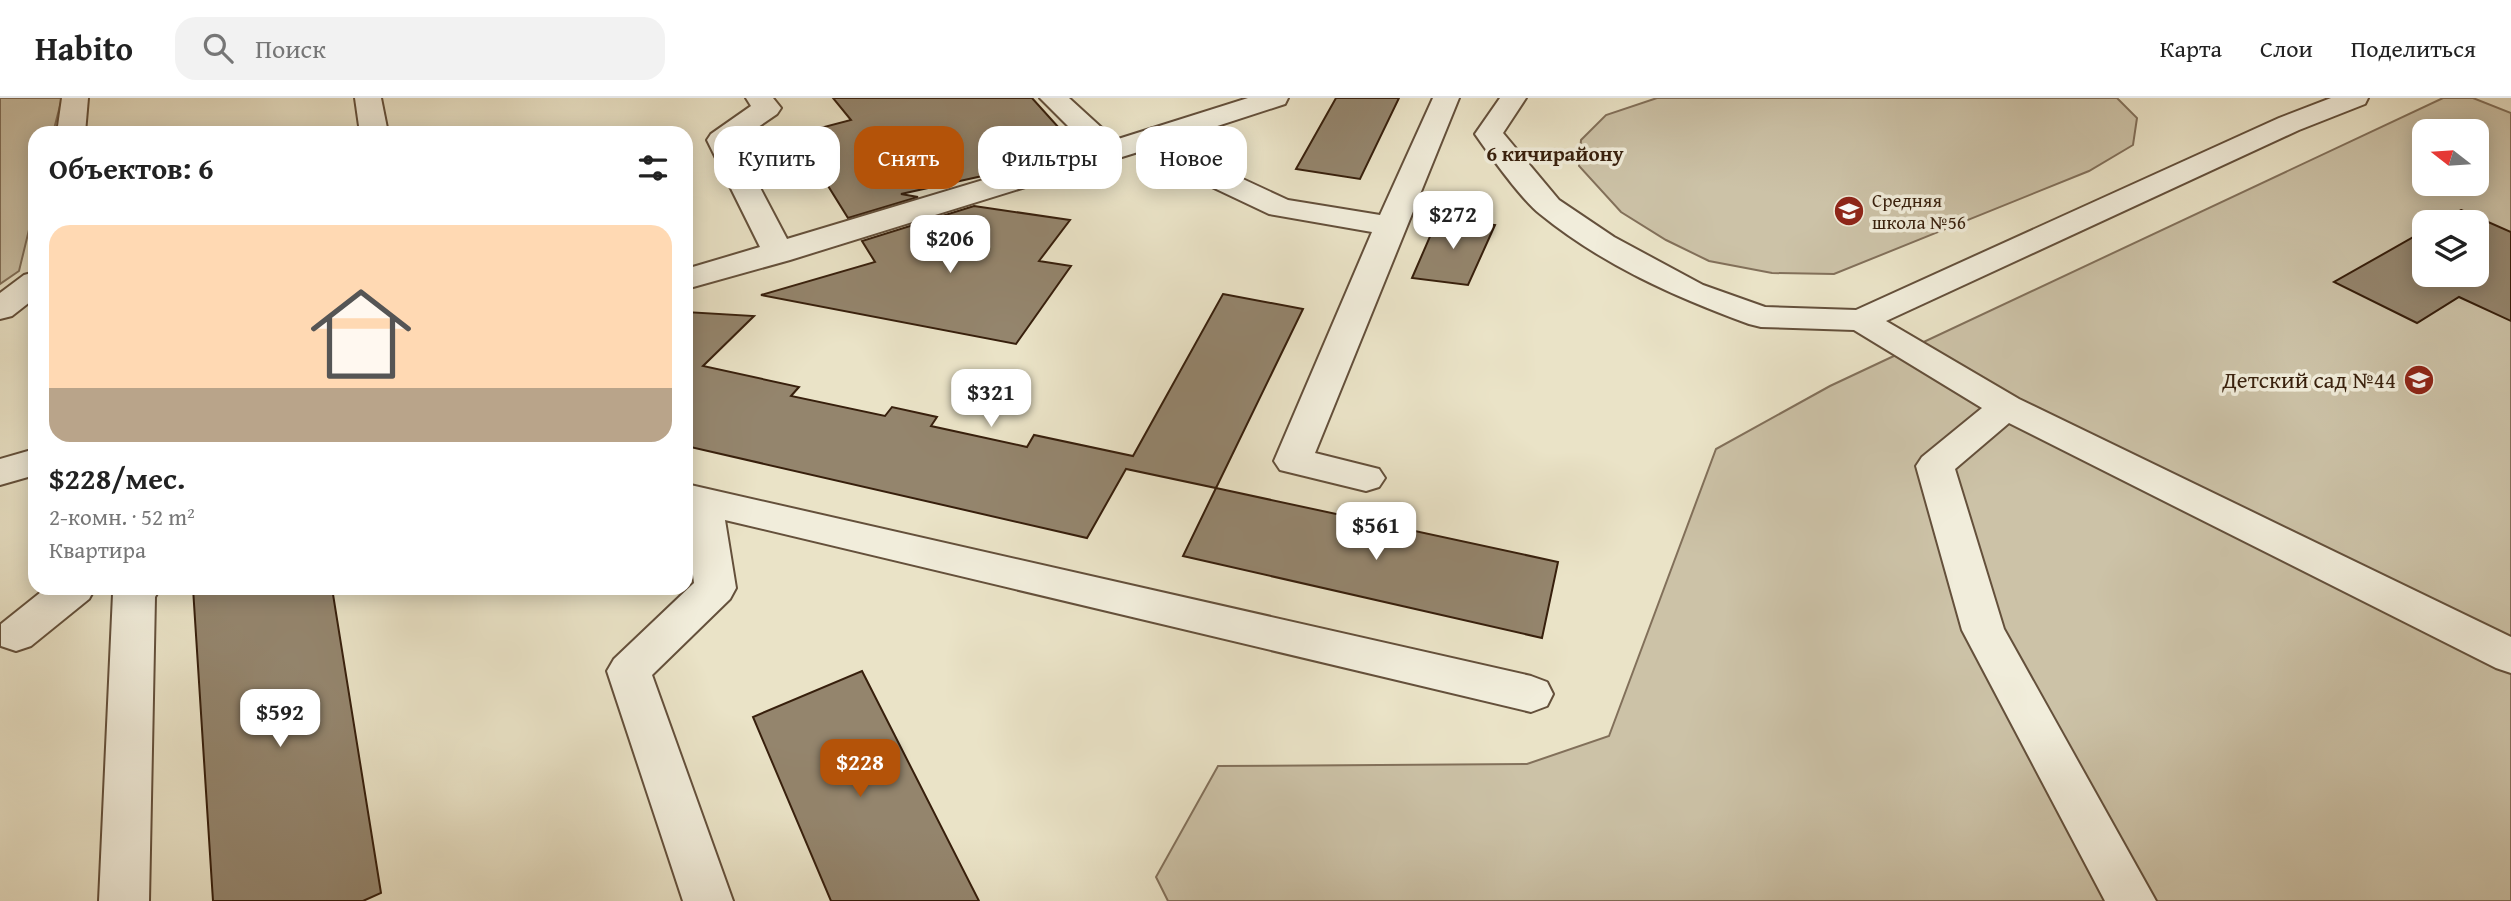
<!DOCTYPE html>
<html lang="ru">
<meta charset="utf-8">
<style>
:root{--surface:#fff;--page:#f2f2f2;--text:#222;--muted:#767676;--line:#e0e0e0;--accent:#b45309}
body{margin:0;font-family:"Gentium Book Plus",serif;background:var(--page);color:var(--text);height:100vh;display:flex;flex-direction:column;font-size:26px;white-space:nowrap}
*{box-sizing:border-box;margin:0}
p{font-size:23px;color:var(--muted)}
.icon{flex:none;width:38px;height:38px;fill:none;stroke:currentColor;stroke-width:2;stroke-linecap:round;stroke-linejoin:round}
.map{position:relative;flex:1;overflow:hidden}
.sheet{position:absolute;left:28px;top:28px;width:665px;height:469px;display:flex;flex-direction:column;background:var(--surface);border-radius:21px;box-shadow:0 4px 18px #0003}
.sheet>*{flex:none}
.top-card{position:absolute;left:714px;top:28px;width:665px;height:63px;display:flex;gap:14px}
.needle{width:46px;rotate:287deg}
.controls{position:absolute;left:2412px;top:21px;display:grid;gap:14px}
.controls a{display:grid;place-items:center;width:77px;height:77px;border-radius:14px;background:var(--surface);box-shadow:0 4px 18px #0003;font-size:35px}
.price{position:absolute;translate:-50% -60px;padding:0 16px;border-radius:14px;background:#fff;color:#222;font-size:23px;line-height:46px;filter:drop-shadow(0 2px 4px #0008)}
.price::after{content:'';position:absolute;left:50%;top:42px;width:21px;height:16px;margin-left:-10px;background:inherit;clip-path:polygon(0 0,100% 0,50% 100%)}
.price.selected{background:var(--accent);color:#fff}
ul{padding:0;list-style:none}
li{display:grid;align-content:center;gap:14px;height:371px;padding:0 21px}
li span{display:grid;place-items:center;height:217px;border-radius:21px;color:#555}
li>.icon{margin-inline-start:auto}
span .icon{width:126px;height:126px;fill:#fffc;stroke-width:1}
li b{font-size:30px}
h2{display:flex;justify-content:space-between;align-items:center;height:84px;padding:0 21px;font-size:30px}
.pill{padding:0 24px;border-radius:21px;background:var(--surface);box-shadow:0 4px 18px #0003;font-size:24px;line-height:63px}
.pill.selected{background:var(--accent);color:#fff}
header{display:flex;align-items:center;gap:42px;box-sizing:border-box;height:98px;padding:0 35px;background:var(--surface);border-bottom:2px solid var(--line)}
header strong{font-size:33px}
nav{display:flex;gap:38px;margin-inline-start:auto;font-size:24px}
.search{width:490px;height:63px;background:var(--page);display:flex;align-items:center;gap:18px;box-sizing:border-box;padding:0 24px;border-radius:21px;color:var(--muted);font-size:26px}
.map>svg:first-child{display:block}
</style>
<header>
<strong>Habito</strong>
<div class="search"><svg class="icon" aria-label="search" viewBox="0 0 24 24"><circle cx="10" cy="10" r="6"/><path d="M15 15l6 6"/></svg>Поиск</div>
<nav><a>Карта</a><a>Слои</a><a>Поделиться</a></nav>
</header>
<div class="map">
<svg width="2511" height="803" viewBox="0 0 2511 803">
<rect width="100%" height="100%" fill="#eae3c7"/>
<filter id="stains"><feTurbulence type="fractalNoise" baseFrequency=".00286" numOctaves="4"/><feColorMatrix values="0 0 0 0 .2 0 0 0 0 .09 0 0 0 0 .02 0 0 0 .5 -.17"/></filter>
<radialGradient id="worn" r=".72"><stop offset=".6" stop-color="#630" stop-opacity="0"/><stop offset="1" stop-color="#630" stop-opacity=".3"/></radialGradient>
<g fill="#ccc2a7" stroke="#82705a" stroke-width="2" fill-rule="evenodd">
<path d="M0,0H62L53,35H35V107L19,173L0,186Z"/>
<path d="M1657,0H2117L2137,20L2133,47L2089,73L1834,176L1772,175L1709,163L1666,142L1621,114L1579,68L1581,42L1606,17Z"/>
<path d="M2443,0H2473L2511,15V803H1168L1156,779L1218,668L1527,666L1609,638L1716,351L1830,288ZM2424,33H2476V86H2424ZM2424,124H2476V177H2424Z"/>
</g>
<g fill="#94856d" stroke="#371f0c" stroke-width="2">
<path d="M833,0H1032L1078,51L1005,73L901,96L918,99L848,120L820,75L809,78L782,40L851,22Z"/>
<path d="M1336,0H1399L1360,81L1296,71Z"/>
<path d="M974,108L1070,122L1039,163L1071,168L1016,246L761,197L875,164L862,143Z"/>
<path d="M2461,112L2511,134V223L2459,199L2417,225L2334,184L2424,133V177H2476V124H2439Z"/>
<path d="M1438,120L1495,127L1468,187L1412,180Z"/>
<path d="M1223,196L1303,211L1216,390L1126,371L1087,440L686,348V214L754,218L703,268L799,289L791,298L885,318L892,309L937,319L931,328L1027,349L1034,337L1133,358Z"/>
<path d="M1216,390L1558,464L1542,540L1183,458Z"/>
<path d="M193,490H332L381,795L363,803H213Z"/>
<path d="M862,573L979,803H831L753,619Z"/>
</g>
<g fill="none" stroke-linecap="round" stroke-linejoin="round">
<g stroke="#64503b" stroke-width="4">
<g id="minor">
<path d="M62,0H88L85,35H57Z"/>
<path d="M355,0H381L388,35H360Z"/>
<path d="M746,0H773L781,10L777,16L736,44L787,141L1090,50L1040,0H1069L1115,42L1248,0H1288L1285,6L1165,45L1288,102L1380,117L1433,0H1459L1315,355L1379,371L1385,380L1379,389L1366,393L1280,372L1274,363L1372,134L1269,116L1138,54L790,162L686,191V171L760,149L707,42L711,36L751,8Z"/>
<path d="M1500,0H1526L1503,35L1559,102L1614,139L1703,187L1765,209L1856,212L2279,20L2331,0H2368L2365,6L2299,32L1886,223L2019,301L2511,539V575L2496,570L2009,325L1955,371L2004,531L2156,803H2105L1962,532L1916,368L1922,359L1982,310L1854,232L1761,229L1749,226C1675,199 1601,166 1540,116C1522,102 1489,56 1475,36Z"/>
<path d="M35,174V200L12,218L0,221V195L24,177Z"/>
<path d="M35,351V377L0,387V361Z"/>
<path d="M686,386L1531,578L1547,584L1553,596L1547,608L1531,614L725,422L736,490L730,501L652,577L733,803H683L607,573L614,561L694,485L686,421Z"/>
<path d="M46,490H95L89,501L31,548L16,553L1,548V526Z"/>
<path d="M117,490H160L155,499L149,803H99L113,496Z"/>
</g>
</g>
<use href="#minor" fill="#f1eddb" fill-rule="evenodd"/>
</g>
<defs>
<g id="school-disc" transform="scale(1.575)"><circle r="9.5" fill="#8f2418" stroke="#f1eddb"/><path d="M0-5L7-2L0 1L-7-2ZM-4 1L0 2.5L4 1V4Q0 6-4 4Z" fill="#fff"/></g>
</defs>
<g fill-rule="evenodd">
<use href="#school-disc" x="1849" y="113"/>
<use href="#school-disc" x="2419" y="282"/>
</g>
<g text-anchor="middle" stroke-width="7" stroke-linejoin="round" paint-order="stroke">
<g font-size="19" fill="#371f0c" stroke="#f1eddb" text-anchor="start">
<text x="1872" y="109">Средняя<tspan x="1872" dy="22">школа №56</tspan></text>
</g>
<g font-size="21" font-weight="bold" fill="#371f0c" stroke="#f1eddb">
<text x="1555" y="63">6 кичирайону</text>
</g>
<g font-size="23" fill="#371f0c" stroke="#f1eddb" text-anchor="end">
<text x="2396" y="290">Детский сад №44</text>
</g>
</g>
<rect width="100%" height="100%" filter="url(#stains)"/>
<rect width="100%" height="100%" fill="url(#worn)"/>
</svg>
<div class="controls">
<a><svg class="needle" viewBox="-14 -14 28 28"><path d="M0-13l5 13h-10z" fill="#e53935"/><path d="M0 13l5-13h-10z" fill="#767676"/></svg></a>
<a><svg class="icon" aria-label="layers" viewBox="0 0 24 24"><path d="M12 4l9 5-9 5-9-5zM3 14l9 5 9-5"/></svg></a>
</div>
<b class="price" style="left:1453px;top:153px">$272</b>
<b class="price" style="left:950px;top:177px">$206</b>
<b class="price" style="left:991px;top:331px">$321</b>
<b class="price" style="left:1376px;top:464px">$561</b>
<b class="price" style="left:280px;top:651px">$592</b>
<b class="price selected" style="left:860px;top:701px">$228</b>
<div class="top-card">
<a class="pill">Купить</a>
<a class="pill selected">Снять</a>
<a class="pill">Фильтры</a>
<a class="pill">Новое</a>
</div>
<section class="sheet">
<h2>Объектов: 6<svg class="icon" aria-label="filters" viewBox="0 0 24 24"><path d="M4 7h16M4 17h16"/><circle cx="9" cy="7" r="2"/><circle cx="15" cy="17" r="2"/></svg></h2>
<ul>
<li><span style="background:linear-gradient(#ffd9b3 75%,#b9a48a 0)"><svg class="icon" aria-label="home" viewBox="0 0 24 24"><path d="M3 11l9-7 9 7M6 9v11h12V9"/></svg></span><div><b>$228/мес.</b><p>2-комн. · 52 m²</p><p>Квартира</p></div></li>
</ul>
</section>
</div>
